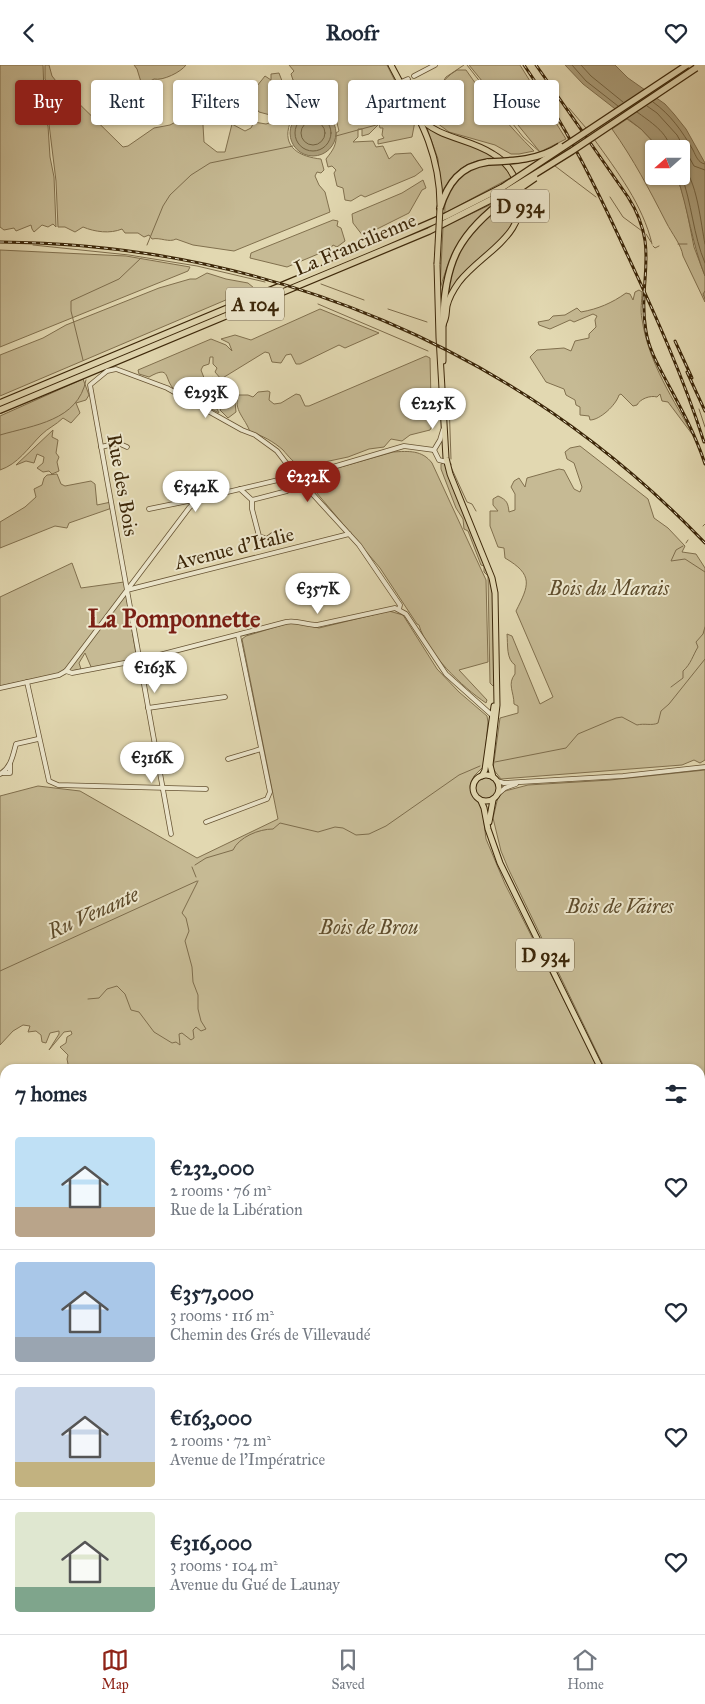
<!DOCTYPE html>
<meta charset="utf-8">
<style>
:root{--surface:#fff;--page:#f2f2f3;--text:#1f2937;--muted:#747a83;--line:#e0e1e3;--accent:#8f2418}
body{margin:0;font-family:"IM FELL Great Primer",serif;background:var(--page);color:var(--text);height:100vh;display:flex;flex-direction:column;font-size:19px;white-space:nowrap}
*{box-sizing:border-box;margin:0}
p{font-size:16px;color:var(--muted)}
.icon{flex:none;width:28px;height:28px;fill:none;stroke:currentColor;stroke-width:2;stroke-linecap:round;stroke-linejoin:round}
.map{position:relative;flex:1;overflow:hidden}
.sheet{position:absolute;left:0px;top:999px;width:705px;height:571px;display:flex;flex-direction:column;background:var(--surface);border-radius:15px 15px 0 0;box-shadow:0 1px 4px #0004}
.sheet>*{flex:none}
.top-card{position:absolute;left:15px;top:15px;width:675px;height:45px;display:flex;gap:10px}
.needle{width:32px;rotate:249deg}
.tools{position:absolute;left:645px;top:75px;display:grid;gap:10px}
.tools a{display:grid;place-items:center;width:45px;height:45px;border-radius:5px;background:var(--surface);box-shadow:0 1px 4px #0004;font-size:25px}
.price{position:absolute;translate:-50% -42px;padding:0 11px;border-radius:18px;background:#fff;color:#222;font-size:16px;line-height:32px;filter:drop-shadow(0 1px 2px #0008)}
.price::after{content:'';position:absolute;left:50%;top:30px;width:15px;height:11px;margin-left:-8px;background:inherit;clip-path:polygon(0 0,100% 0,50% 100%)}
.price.current{background:var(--accent);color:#fff}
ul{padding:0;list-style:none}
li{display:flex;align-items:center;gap:15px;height:125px;padding:0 15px}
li+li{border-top:1px solid var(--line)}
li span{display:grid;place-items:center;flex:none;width:140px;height:100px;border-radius:5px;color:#555}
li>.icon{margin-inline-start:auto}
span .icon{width:60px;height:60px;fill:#fffc;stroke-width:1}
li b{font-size:21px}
h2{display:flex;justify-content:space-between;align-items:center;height:60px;padding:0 15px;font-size:21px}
.tag{padding:0 18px;border-radius:5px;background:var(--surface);box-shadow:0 1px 4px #0004;font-size:18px;line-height:45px}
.tag.current{background:var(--accent);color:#fff}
header{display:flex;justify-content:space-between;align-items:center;height:65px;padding:0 15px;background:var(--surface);font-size:22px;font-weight:800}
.dock{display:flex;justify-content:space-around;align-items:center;height:70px;border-top:1px solid var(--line);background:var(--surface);font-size:14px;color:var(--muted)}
.dock a{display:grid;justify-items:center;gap:2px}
.dock .current{color:var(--accent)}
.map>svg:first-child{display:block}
</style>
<header><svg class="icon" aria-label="back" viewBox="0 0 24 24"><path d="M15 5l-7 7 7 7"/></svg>Roofr<svg class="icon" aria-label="heart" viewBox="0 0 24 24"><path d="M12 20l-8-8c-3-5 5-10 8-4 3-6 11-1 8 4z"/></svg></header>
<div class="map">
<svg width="705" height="1569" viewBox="0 0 705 1569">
<rect width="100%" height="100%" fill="#e2d8b1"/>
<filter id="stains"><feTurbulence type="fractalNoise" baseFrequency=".004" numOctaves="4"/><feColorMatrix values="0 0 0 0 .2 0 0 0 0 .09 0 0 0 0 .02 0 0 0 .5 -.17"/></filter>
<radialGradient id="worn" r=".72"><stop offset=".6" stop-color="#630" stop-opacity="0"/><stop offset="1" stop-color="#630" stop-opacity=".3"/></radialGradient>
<g fill="#c6ba94" stroke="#81704e">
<path d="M0,0H43L45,56L48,61L50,92L54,112L56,162L53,159L48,162L42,160L34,167L32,164L31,160L16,166L14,163L4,165L0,162Z"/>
<path d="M45,0H49L52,11L56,16L123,82L128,81L154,63L170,60L196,46L203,60L204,77L217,87H225L232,59L245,66L251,63L254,57L266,59L278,55L274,51L259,47L256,43L252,44L242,39L228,36L229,30L241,23L244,24L252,18L257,21L265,11L271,15V9L279,8L291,40L303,43C300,50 293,51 290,58C281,83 301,92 321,94L324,105L321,108L317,107L315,111L319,120L325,127L330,147L234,186L193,180L176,174C169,178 160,172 152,174L149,170L144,172L138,168H125L122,164C110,169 95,167 83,162L75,167L65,162H58L56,116L49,59L51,50L48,48V27L50,24L45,14Z"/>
<path d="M134,0H186C181,7 163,16 154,14L145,19L141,17L137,4Z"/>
<path d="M289,0H387L415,56L412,72L378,79V75L384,73L382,70L383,63H380L379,59L369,69L362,71V64H358V72L353,77L373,76L376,82L383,81L389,94L395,89L411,88L423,105L415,111L365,132L361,130L351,136L345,135L343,123L337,121L334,108L336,105L332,101L328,102L326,94C333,85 337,80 336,68L339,66L336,54L332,52C329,44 323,38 314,35C310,34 306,36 301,33L297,17L293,15L291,9L294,6Z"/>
<path d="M469,0H520L566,74L540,87Z"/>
<path d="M457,5H466C486,34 509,61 534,86L519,89H511L495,80L449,67L425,49C433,31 440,15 457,5Z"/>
<path d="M627,54L641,64L660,84H654V111H677L685,137L694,182L705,211V237L683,191C681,179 672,169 666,157C649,124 634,95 612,64Z"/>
<path d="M427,63L440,70L479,83L498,94C468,94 454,104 441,130L438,94Z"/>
<path d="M502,99L512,112L445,148C444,137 446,131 452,122C464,101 479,100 502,99Z"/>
<path d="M423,115L426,123L422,125L409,148L363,171L353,158L352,149L402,128Z"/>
<path d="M518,126C518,145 514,157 504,172L445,233C454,176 476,161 518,126Z"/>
<path d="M494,138C462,167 452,183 440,224L443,162Z"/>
<path d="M333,155L338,156L337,161L341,163L345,176L337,182L333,180L330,184L287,202L250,193L251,188Z"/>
<path d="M0,185L126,191L190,202L188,206L0,282Z"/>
<path d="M207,208L226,214L248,218L254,223L0,331V290L43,273L66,260L159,223L190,214H196Z"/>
<path d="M639,225L642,227C642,236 640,245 642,254C648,297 674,336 695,373L668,337L662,336L660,329L657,332C650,330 640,334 637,340L633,341L621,329L619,330C616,340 600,355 590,355L589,351L580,350V342L576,340L575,335L566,330L564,324L546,317L530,292L537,285L564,283L571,286L575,276L589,273V269L596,262L595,255L597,251L593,249L574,257L570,255L550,264L539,260L538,257L549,255L553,251L565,250L577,243L581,247C598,244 612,238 626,228L630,229L633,235L635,227Z"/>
<path d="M320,244L379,268L345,283L339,280L300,299H296L291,289L286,290L281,298L272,297L269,288L265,287L221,314L215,307L217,303L213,299V292H210L209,299L203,301L201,305L206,318L213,312L216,316L198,330L215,340L219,348L175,325C163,315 172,299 149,312L139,309L138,305L211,274L226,280L232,286L229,278L221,274L235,270L251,275Z"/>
<path d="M426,291L430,293L431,335L435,356L430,365L410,370L402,376L391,374L384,382L369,384L348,392L301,402C293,397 289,392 283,385C274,377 262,370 250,367C246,354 232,344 239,330H248L253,332L258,327L268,326L270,327L269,335L274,339L281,338L296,329L300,330L305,341H309Z"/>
<path d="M83,314L89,330L86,335L76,338L80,348L71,358L63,353C56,360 48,363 41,370C28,383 18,399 0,405V351Z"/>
<path d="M230,323L233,324L231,333L235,337L236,347L228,353L220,345L226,336L225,328Z"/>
<path d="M53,365L52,372L58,375L56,388L59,392L57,397L59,406L52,409L49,406L43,407L37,403L43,398L44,392L37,389L34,398L26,396L16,400Z"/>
<path d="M580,381L648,434L654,453L668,463L685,481L682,487L696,489L705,503V695L700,698L694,695L682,700L501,714L493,704L500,653L518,648V641L514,639C514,627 507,619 515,609V600C506,594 508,580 507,569L512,571L540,639L553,632L516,546C529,520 534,510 505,493L504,483L498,482L490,461V446H498L493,440V434L498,431C507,435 508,438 509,447L515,445V429L511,422L514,416L519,413L525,422L527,413L559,404L564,405L574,424L580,427L582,422L574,398L567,394L565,387L570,383Z"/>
<path d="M393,387C409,386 422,385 432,398L486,515L488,597L459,605L487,635L486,638C462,622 427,588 419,560L417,559L380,503L305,414L306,412Z"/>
<path d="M444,398L489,507L493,527L495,618L493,621L490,618L488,511L484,507V501L481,500L468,466L464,464L463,454L456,443L441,404V399Z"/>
<path d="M57,409L61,419L65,421L91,416L95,419L97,440L111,437L112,443L69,458L67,463L55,461L0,483V457L25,442L36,432L34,424L42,420L44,413L47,410Z"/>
<path d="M72,498L81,523L124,517L137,595L92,604L85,588L79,598L81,604L0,621V532Z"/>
<path d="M389,546L403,550L437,604L459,627L487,651L488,657L484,701L474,711L470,721L471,728L482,741L486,774L505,819L599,1004H69L67,994L68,990L60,982L66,978L67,972L72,969L71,966L64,967L49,985L59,969V966L50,968L46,978L42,977L41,970L36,966L28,967L30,961L23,960L13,966L0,980V731L38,721L80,726L197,793L278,754L242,574L246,571L289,558H298L319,563Z"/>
<path d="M705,705V1161H700V1004H605L508,803L501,786L493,753L498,732L505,726L528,720L610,715Z"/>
<circle cx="486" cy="723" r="11"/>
<path d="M0,1104L5,1108V1173L0,1169Z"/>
<path d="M0,1184L5,1188V1388L0,1390Z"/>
<path d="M700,1255L705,1260V1308L700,1312Z"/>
</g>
<g fill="#aa9c78" stroke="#7e6d4c">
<path d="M565,0H615L628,13L665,39L674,49L686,64L705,98V211C692,179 688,144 677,111H681V84H660L641,64L583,19Z"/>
<circle cx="313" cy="68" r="23"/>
</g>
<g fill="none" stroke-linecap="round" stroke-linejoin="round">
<g stroke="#736240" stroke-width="1">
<path d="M572,0L586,16L618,41"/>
<path d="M581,0L591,11L623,37"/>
<path d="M653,37C671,50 682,66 693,85C696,91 698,98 705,99"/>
<path d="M647,41L657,48L677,70L694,101L705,105"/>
<path d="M637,47C649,56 669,68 670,84"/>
<circle cx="313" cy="68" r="18"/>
<circle cx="313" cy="68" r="12"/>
<path d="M681,101C697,111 701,161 705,179"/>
<path d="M681,109C692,138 693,170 705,198"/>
</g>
<g stroke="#7e6d4c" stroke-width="1">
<path d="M467,0L523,72L541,88"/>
<path d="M569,43L586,63"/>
<path d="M420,47L426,44L446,12L464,0"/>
<path d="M336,71L409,51"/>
<path d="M594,74C617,106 643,140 652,179"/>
<path d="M555,101L596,132"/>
<path d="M610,132L623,152L642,166"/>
<path d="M646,169L651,177"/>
<path d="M678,179H687"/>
<path d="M33,180L129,190L197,201L265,217"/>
<path d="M147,180L163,141L170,130L191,110L210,98L293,81"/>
<path d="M653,181L655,183L659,181"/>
<path d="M321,219L364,235"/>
<path d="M705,226L703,229L705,234"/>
<path d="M318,239L428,286"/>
<path d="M388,244L427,257"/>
<path d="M83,295L71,246V236L119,214L141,193"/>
<path d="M449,336L451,394"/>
<path d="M699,344L705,362"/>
<path d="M0,370C34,360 78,356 86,315"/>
<path d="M451,399V400"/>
<path d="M451,402L467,437L472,439L476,446"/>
<path d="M703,461L705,459"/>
<path d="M686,478L688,475"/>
<path d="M683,481L676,485L671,496L685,494L705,507"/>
<path d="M671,622L683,613V606C691,599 693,590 698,582L696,577L703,569L705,562"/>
<path d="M495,697L566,683L578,669L616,653L622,652L637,660C644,658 652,661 658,658L661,646L669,639L705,594"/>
<path d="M195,800L206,793L233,785C239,772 259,764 273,764L280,758L318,767L335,762L343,763L356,770L369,769L386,761L459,710L480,701"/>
<path d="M192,802L196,812"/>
<path d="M0,906L197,816"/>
<path d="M88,934L99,933L107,924L117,921L125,929L131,945L139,947L154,967L172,978L176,977L180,980L179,969L182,968L191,975L194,973L193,965L196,962L201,966L206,964L201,956L198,944V930L193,917L192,902L185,876L189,866L186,853L182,848L198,816"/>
<path d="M700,1306L705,1307"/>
<path d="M468,1565L470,1569"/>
<path d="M303,1569L306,1565"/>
</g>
<g stroke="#665333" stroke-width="5.5">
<g id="minor">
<path d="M414,11L435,0"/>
<path d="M401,17L408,14"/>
<path d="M101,382L118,378L127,382"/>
<path d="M434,385L440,375L443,365"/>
<path d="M434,385L439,395L447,397"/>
<path d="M240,424L252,435V444L259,471L267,474L275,468"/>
<path d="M252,435L287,426"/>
<path d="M149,444L198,434"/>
<path d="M127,525L349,469"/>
<path d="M66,606L72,608L140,595L286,557C298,555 306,560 317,560L395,543L406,549L446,609L494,652"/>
<path d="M27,617L49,716L58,720L206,724"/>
<path d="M0,623L59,610L66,606L189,443L198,434L295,411L299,412L404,381L434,385"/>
<path d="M148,643L225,632"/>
<path d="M228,694L261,684"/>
<path d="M3,708H10V699"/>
<path d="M0,709C11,703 13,690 16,679L38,674"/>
<path d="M497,716L504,718L623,711L705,702"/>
<path d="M498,729L505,723L516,719"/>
<path d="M206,757L267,734L270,727L238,570"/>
<path d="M171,769L90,320L107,306L116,304L167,323L242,365L255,370L277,386L296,411L359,480L400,540L399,544"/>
<path d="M700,1162H705"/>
<path d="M705,1368V1400"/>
<path d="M700,1412L705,1411"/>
<path d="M700,1416L705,1419"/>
<path d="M700,1461L705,1453"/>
<path d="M700,1498L705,1500"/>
<path d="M700,1525L705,1516"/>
<path d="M431,1565L437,1569"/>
<path d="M461,1565L465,1569"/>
<path d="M571,1565L578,1569"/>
<path d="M672,1565L679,1569"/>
<path d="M405,1569L408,1565"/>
<path d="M600,1569L602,1565"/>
</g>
</g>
<g stroke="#3c2709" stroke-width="7">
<g id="major">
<path d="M391,0C416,48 440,84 440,140"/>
<path d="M419,52C439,74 469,73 493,89C505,96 514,108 518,122C531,170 483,186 459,217C454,224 449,232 447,241C446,247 447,253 443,259V296"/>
<path d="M437,199L439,272L446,393L450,409L492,513L495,528L497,640L490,700L493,712"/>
<circle cx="486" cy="723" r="13"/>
<path d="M482,711L485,705L494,641"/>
<path d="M481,736L484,743L488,764L500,798L601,1004"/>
<path d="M489,757L493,735"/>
<path d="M700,1206L705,1216"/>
</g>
</g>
<g stroke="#3c2709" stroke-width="8">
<g id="highway">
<path d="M440,143C448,118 460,101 488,97"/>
<path d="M443,259C444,195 459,169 509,131"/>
<path d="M0,338L379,180L446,151L503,122"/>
<path d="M0,345L429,166L506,127"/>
</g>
</g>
<use href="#minor" stroke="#ece6cc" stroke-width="4"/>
<use href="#major" stroke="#e2d8b1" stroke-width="5"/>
<use href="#highway" stroke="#e2d8b1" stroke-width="5.5"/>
<g stroke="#3c2709" stroke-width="3">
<g id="rail">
<path d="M524,0C565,59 596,122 626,187C655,249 683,311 704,377"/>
<path d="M536,0L628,132C661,184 637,214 646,266C649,285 659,302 668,319C682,345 696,371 705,399"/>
<path d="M0,177C267,179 520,284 705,478"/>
<path d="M675,276L692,313"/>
<path d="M687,307L705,346"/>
</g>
</g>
<use href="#rail" stroke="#ece6cc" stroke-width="1" stroke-dasharray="4" stroke-linecap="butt"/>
<g stroke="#3c2709" stroke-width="7" stroke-linecap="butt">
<path id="major-bridge" d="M437,199L440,143"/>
</g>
<g stroke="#3c2709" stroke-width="8" stroke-linecap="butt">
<g id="highway-bridge">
<path d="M488,97C513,96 539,95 560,81"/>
<path d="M503,122L687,0"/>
<path d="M506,127L572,86L696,3"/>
<path d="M509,131L535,113"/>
</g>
</g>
<use href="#major-bridge" stroke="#e2d8b1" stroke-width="5"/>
<use href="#highway-bridge" stroke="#e2d8b1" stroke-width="5.5"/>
</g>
<g text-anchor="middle" stroke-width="4" stroke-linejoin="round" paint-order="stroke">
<g fill="#ece6cc" stroke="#716044" stroke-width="1">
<rect x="491" y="124.5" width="58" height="33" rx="4"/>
<rect x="226" y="222.5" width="58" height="33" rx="4"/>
<rect x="516" y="873.5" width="58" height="33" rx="4"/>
</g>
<g font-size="19" font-weight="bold" fill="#3c2709">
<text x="520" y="148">D 934</text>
<text x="255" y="246">A 104</text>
<text x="545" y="897">D 934</text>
</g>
<g font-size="20" fill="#3c2709" stroke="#ece6cc">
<text transform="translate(355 179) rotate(-23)" y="7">La Francilienne</text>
<text transform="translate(123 420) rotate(80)" y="7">Rue des Bois</text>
<text transform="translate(234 483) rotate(-14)" y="7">Avenue d'Italie</text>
</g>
<g font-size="20" font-style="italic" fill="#5e4c2c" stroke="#ece6cc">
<text x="609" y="530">Bois du Marais</text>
<text x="620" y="848">Bois de Vaires</text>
<text x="369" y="869">Bois de Brou</text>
</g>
<g font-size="21" font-style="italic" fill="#5d4a2a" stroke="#ece6cc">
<text transform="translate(93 848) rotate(-24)" y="7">Ru Venante</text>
</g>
<g font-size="25" font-weight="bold" fill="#7a1f14" stroke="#ece6cc">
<text x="174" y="562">La Pomponnette</text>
</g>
</g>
<rect width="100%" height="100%" filter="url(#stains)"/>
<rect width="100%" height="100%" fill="url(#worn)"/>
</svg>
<div class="tools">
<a><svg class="needle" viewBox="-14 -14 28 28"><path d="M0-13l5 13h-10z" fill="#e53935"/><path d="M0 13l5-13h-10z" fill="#747a83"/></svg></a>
</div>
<b class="price" style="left:206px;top:354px">€293K</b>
<b class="price" style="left:433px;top:365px">€225K</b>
<b class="price current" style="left:308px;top:438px">€232K</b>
<b class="price" style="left:196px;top:448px">€542K</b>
<b class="price" style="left:318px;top:550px">€357K</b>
<b class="price" style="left:155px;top:629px">€163K</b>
<b class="price" style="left:152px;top:719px">€316K</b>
<div class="top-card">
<a class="tag current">Buy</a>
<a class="tag">Rent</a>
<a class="tag">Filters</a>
<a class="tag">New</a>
<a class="tag">Apartment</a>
<a class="tag">House</a>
</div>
<section class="sheet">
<h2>7 homes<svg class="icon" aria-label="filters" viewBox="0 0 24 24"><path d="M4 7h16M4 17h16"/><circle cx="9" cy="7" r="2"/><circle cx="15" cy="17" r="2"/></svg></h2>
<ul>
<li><span style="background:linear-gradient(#bfe0f5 70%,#b9a48a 0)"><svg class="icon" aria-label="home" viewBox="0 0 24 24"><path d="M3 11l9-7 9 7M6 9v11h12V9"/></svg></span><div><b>€232,000</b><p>2 rooms · 76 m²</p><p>Rue de la Libération</p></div><svg class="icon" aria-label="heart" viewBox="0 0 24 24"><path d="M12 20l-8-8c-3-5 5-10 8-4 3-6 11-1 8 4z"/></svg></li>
<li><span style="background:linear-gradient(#a9c7e8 75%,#9aa5b1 0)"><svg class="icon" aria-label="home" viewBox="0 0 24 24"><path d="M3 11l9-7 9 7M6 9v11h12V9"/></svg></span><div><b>€357,000</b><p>3 rooms · 116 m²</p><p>Chemin des Grés de Villevaudé</p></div><svg class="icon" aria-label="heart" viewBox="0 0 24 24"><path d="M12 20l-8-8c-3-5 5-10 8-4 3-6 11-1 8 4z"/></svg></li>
<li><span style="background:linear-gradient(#c9d6e8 75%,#c2b280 0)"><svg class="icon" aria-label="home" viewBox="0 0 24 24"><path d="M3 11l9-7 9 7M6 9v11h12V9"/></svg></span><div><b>€163,000</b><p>2 rooms · 72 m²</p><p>Avenue de l'Impératrice</p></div><svg class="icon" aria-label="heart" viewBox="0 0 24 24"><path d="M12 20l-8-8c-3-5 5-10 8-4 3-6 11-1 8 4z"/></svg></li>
<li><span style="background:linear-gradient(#dfe7d0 75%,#7fa58c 0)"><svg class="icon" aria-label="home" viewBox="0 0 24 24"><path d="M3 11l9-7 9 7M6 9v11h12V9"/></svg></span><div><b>€316,000</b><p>3 rooms · 104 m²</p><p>Avenue du Gué de Launay</p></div><svg class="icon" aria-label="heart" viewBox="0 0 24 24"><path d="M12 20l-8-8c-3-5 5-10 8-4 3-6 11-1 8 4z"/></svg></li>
</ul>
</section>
</div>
<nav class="dock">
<a class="current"><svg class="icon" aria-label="map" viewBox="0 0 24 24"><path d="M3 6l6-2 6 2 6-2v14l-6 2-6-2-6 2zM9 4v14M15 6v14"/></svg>Map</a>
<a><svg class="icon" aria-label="saved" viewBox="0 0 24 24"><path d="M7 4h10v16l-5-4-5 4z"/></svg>Saved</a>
<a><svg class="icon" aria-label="home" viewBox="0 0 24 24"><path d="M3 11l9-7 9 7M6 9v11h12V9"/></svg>Home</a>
</nav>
